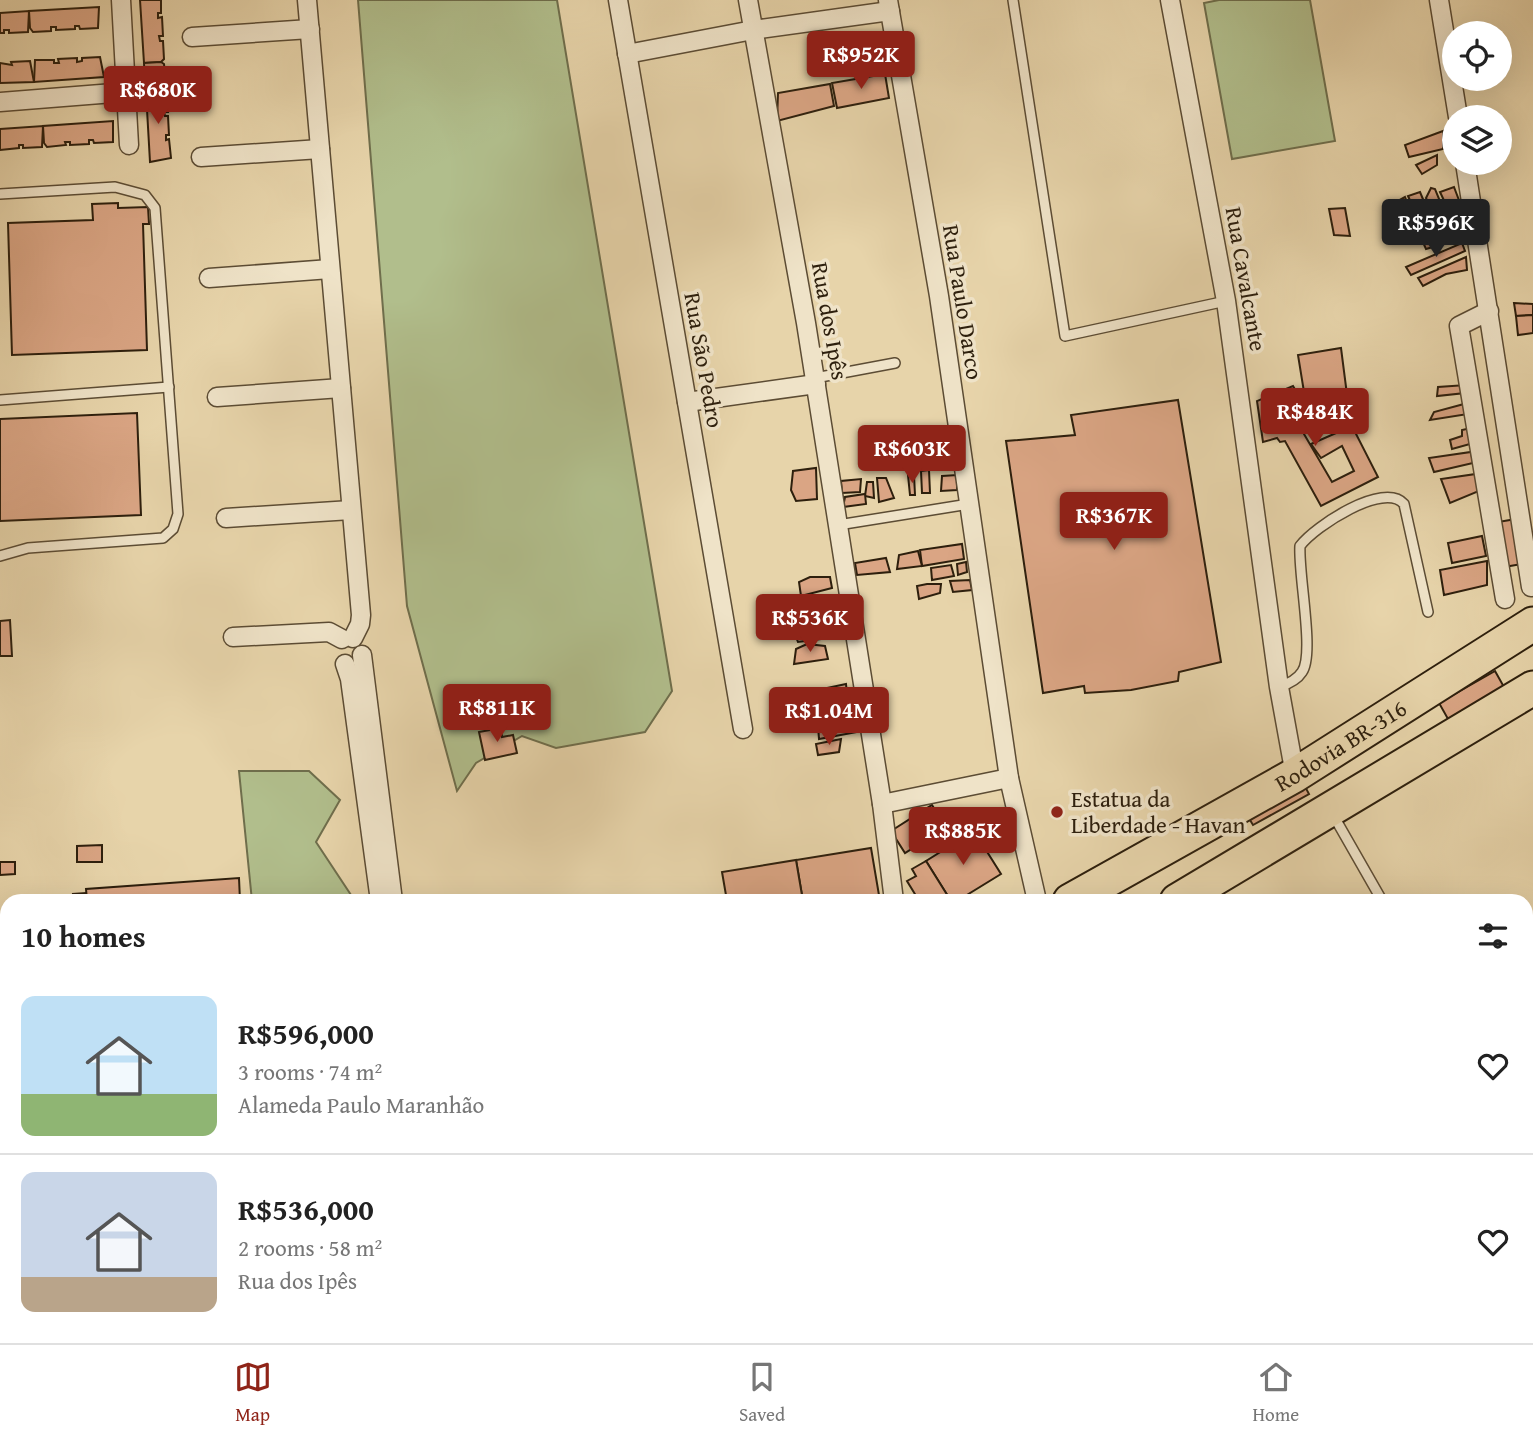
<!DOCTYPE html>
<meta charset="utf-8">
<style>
:root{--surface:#fff;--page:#f2f2f2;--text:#222;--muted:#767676;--line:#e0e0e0;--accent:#8f2418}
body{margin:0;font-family:"Gentium Book Plus",serif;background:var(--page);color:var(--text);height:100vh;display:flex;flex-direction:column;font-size:26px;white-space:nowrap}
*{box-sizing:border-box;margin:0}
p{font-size:23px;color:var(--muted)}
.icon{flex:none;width:38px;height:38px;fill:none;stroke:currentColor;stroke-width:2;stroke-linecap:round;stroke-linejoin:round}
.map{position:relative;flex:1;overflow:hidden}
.panel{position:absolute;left:0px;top:894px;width:1533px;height:450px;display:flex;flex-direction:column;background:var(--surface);border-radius:21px 21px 0 0;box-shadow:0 7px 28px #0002}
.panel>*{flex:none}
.fabs{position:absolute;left:1442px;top:21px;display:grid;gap:14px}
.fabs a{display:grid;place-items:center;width:70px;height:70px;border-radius:50%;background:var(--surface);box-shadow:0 7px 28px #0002;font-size:35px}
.price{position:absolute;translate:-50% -60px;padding:0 16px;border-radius:7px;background:var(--accent);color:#fff;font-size:23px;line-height:46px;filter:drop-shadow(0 2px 4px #0008)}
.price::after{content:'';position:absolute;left:50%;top:42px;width:21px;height:16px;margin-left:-10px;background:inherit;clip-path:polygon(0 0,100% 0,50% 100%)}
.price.current{background:#222;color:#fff}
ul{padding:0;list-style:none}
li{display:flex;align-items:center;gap:21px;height:175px;padding:0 21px}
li+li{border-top:2px solid var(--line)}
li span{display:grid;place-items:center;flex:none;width:196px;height:140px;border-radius:14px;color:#555}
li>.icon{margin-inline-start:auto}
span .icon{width:84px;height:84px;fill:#fffc;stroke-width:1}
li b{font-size:30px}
h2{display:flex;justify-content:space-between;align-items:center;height:84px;padding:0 21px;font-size:30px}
.tab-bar{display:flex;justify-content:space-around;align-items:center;height:98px;border-top:2px solid var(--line);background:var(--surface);font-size:19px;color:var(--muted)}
.tab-bar a{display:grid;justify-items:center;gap:4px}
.tab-bar .current{color:var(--accent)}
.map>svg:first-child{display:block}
</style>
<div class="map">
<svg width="1533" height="1343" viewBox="0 0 1533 1343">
<rect width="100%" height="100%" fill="#e7d4aa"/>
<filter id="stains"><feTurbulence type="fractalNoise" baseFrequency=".00286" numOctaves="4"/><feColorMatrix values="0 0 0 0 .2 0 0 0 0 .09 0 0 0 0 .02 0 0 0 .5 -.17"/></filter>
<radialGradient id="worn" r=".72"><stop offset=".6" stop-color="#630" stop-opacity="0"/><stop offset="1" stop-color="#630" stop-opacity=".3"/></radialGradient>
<g fill="#b1be8c" stroke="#6f6e4c" stroke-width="2">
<path d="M358,0H557L672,691L645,732L556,748L522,736L476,763L457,791L407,606Z"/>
<path d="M1219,0H1310L1335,141L1232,159L1204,3Z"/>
<path d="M239,771H309L340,800L316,842L353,898L351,901H252Z"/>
<path d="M1533,1314V1343H1115L1114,1337H1526V1318Z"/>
</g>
<g fill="#daa584" stroke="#2d1f0d" stroke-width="2">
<path d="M140,0H161V13H158V18L162,17L163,36H159L160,41H163L164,59L161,62L144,63Z"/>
<path d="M99,7L98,28L80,29L79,26H75V29L56,30V27H51V31L33,32L30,28L29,11Z"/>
<path d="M29,11L28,32L9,33V30H4V33H0V13Z"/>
<path d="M100,57L104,77L34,82L35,60H54V63H59L58,59L77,58V62L82,61V58Z"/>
<path d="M30,61L34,82L0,83V63L12,65L11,62Z"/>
<path d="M161,62L164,64L166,83L145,86L144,63Z"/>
<path d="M885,74L889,98L837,108L832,83Z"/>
<path d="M830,84L834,106L777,121L778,93Z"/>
<path d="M163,91L166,93L168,112H164L165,116H168L169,135H166V140L169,139L171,158L150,162L146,92Z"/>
<path d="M113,121V142L94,143L93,140H89V144L70,145V142H65L66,145L47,147L44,143L43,126Z"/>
<path d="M43,126L42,147L23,148V145H19V148L0,150V129Z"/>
<path d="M1443,131V149L1409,157L1405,145Z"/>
<path d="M1437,155V165L1422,174L1416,165Z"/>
<path d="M1454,187L1460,203L1448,209L1440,192Z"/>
<path d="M1431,188L1435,189L1444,211L1434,216L1426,198Z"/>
<path d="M1420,192L1430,216L1420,222L1408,196Z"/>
<path d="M1405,197L1415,222L1408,225L1394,203Z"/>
<path d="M118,203V208L148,207L149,224H143L147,350L12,355L8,223L93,220L92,204Z"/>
<path d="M1345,208L1350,236L1334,235L1329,209Z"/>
<path d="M1455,227L1460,239L1426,249L1422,240Z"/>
<path d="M1462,243L1465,251L1411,275L1406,267Z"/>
<path d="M1466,257L1467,270L1446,274L1423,286L1418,278Z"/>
<path d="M1514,303L1533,304V315L1516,316Z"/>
<path d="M1533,315V333L1518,335L1516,316Z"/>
<path d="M1341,348L1350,418L1309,423L1298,355Z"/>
<path d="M1466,385L1465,393L1437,396L1438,387Z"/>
<path d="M1293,386L1297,393L1270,409L1269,421L1281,417L1278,412L1283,409L1282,404L1298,394L1305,424H1302L1306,431L1304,434L1332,482L1354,471L1342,446L1321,458L1311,444L1352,426L1378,477L1321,506L1285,441L1280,442L1277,438L1263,442L1257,401Z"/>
<path d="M1178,400L1221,662L1179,672L1178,681L1131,690L1085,693L1084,686L1043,693L1006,441L1075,435L1071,415Z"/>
<path d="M1464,404L1468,414L1430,420L1434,412Z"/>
<path d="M137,413L141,515L0,521V419Z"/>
<path d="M1471,428L1470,444L1452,449L1450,440L1462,436V430Z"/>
<path d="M1471,452L1473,463L1434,472L1429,458Z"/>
<path d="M816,468L817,499L796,501L791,490L793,471Z"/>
<path d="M929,470L930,493H922L921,471Z"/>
<path d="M1476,474L1479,491L1450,503L1441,479Z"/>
<path d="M908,475H914L915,495H910Z"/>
<path d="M957,475V490L941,491L942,476Z"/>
<path d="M877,478H886L894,498L879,502Z"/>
<path d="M861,479L860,492L842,493L841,481Z"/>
<path d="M867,482H873L874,498L865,496Z"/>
<path d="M865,494L866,504L843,507L845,497Z"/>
<path d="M1516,519L1522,564L1504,567L1498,522Z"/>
<path d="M1482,536L1486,556L1452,563L1448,543Z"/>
<path d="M962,544L964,559L922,566L920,550Z"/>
<path d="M918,551L922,566L897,569L899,555Z"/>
<path d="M886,558L890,572L857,575L855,563Z"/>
<path d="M1487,561V585L1444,595L1440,570Z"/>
<path d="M966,562L967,572L958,575L957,564Z"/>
<path d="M951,565L954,576L932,580L931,568Z"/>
<path d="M810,577H830L832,588L801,596L799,582Z"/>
<path d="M970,580L972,590L953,592L950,581Z"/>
<path d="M927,584H941L940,593L919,599L917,586Z"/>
<path d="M10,620L12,656H0V621Z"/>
<path d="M834,624L838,637L798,642L796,637L815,626Z"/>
<path d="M807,644L825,646L828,659L794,664L796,649Z"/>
<path d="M1495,671L1504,687L1448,719L1439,703Z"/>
<path d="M846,684L847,694L822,699V689Z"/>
<path d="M850,699L857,732L819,739L818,726L839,718L836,701Z"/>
<path d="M800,706L819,707L820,718L802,721Z"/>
<path d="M501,728L502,737L513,735L517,753L485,760L479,732Z"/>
<path d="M841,739L839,752L818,755L816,744Z"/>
<path d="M1301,779L1309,794L1253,825L1244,810Z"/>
<path d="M932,805L946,827L905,853L891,831Z"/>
<path d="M974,831L1001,874L957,901H951L926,861Z"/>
<path d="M102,845V862H77V846Z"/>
<path d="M871,848L880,901H803L796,860Z"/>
<path d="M796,860L803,901H727L722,872Z"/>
<path d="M926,861L951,901H914L918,899L907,881L916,876L912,869Z"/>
<path d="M0,862H15V874L0,875Z"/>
<path d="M239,878L240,901H87L86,889Z"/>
<path d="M86,893L87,901H74L73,894Z"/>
<rect x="0" y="1000" width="7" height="25"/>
<path d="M1526,1006L1533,1016V1049L1526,1038Z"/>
<path d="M742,1337H765L768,1343H732Z"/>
</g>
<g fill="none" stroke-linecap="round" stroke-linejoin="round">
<g stroke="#5c4c34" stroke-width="12">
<g id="lane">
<path d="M1013,0L1065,336L1226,301"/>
<path d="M0,194L115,187L145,195L155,208L178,514L173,529L163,538L28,548L0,556"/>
<path d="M815,378L895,363"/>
<path d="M0,400L169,387"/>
<path d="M838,525L969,504"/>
<path d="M1279,687C1288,684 1297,680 1302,672C1315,654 1298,574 1300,546C1315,526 1384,481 1404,504L1428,612"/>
<path d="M1332,813L1380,897"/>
<path d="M240,1337L246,1343"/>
<path d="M503,1337L506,1343"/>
</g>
</g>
<g stroke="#5c4c34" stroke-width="21">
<g id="street">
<path d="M121,0L129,145"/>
<path d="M307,0L361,615L360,624L353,638"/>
<path d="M618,0L743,729"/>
<path d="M748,0L806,323L882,804L894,901"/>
<path d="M888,0L939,296L1009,778L1037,901"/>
<path d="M1170,0L1226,301L1279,687L1295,775"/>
<path d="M1439,0L1458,117"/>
<path d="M192,37L310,29"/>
<path d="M627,54L753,30L890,11"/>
<path d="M0,102L126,92"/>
<path d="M201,157L320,149"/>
<path d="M1465,163L1531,587"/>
<path d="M209,278L330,269"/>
<path d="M1489,311L1459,326L1505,599"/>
<path d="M217,397L341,388"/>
<path d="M687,402L816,384"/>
<path d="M226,518L351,510"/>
<path d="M233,637L329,632L342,639"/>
<path d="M362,655L393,901"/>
<path d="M345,664L350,679L380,901"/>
<path d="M882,804L1009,778"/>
</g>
</g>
<g stroke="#2d1f0d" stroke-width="37">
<g id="highway">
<path id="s1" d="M1070,901L1295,775L1533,624"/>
<path d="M1177,901L1533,688"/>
<path d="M0,1194L7,1210"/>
<path d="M83,1337L91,1343"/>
<path d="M114,1337L121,1343"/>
<path d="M0,1342L7,1336"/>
<path d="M308,1343L319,1337"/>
<path d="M430,1343L440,1337"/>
</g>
</g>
<use href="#lane" stroke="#efe3c8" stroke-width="9"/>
<use href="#street" stroke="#efe3c8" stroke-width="18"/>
<use href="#highway" stroke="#e7d4aa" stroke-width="33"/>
</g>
<circle fill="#8f2418" stroke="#efe3c8" stroke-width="2.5" cx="1057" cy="812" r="7"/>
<g text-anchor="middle" stroke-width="7" stroke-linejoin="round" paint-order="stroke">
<g font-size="23" fill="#2d1f0d" stroke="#efe3c8">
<text transform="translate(1246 279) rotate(80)" y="8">Rua Cavalcante</text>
<text transform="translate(963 302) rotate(81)" y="8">Rua Paulo Darco</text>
<text transform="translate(830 321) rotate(80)" y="8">Rua dos Ipês</text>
<text transform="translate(704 360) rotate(80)" y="8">Rua São Pedro</text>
<text dy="8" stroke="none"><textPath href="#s1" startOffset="312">Rodovia BR-316</textPath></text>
</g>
<g font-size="23" fill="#2d1f0d" stroke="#efe3c8" text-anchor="start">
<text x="1071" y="807">Estatua da<tspan x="1071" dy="26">Liberdade - Havan</tspan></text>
</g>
</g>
<rect width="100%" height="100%" filter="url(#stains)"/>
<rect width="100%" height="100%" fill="url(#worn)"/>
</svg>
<div class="fabs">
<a><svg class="icon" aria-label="locate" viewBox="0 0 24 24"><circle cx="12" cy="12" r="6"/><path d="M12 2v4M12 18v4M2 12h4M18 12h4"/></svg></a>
<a><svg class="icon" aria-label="layers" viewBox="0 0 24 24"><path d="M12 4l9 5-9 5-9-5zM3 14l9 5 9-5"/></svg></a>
</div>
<b class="price" style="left:861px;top:91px">R$952K</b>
<b class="price" style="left:158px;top:126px">R$680K</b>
<b class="price current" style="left:1436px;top:259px">R$596K</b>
<b class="price" style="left:1315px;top:448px">R$484K</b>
<b class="price" style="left:912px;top:485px">R$603K</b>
<b class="price" style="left:1114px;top:552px">R$367K</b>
<b class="price" style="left:810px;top:654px">R$536K</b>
<b class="price" style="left:497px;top:744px">R$811K</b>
<b class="price" style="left:829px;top:747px">R$1.04M</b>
<b class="price" style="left:963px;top:867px">R$885K</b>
<section class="panel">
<h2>10 homes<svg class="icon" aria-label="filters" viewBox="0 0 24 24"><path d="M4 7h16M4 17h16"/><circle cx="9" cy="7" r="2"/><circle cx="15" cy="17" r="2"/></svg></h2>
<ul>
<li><span style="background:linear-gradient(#bfe0f5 70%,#8fb573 0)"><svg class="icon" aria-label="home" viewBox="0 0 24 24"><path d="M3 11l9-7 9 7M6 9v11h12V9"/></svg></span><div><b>R$596,000</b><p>3 rooms · 74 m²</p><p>Alameda Paulo Maranhão</p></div><svg class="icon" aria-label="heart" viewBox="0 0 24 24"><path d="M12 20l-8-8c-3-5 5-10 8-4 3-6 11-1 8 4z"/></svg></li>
<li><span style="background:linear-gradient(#c9d6e8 75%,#b9a48a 0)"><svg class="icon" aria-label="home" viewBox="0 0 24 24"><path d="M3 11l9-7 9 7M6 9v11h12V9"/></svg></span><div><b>R$536,000</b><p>2 rooms · 58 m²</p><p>Rua dos Ipês</p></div><svg class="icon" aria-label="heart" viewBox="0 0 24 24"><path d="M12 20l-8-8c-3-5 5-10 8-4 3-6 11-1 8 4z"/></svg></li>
</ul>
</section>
</div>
<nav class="tab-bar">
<a class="current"><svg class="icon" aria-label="map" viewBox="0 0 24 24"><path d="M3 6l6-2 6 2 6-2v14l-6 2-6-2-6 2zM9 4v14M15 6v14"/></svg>Map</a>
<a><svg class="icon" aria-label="saved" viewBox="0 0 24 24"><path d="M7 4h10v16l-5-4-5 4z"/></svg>Saved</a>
<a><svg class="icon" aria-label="home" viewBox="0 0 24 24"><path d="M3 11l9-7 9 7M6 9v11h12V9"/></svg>Home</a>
</nav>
